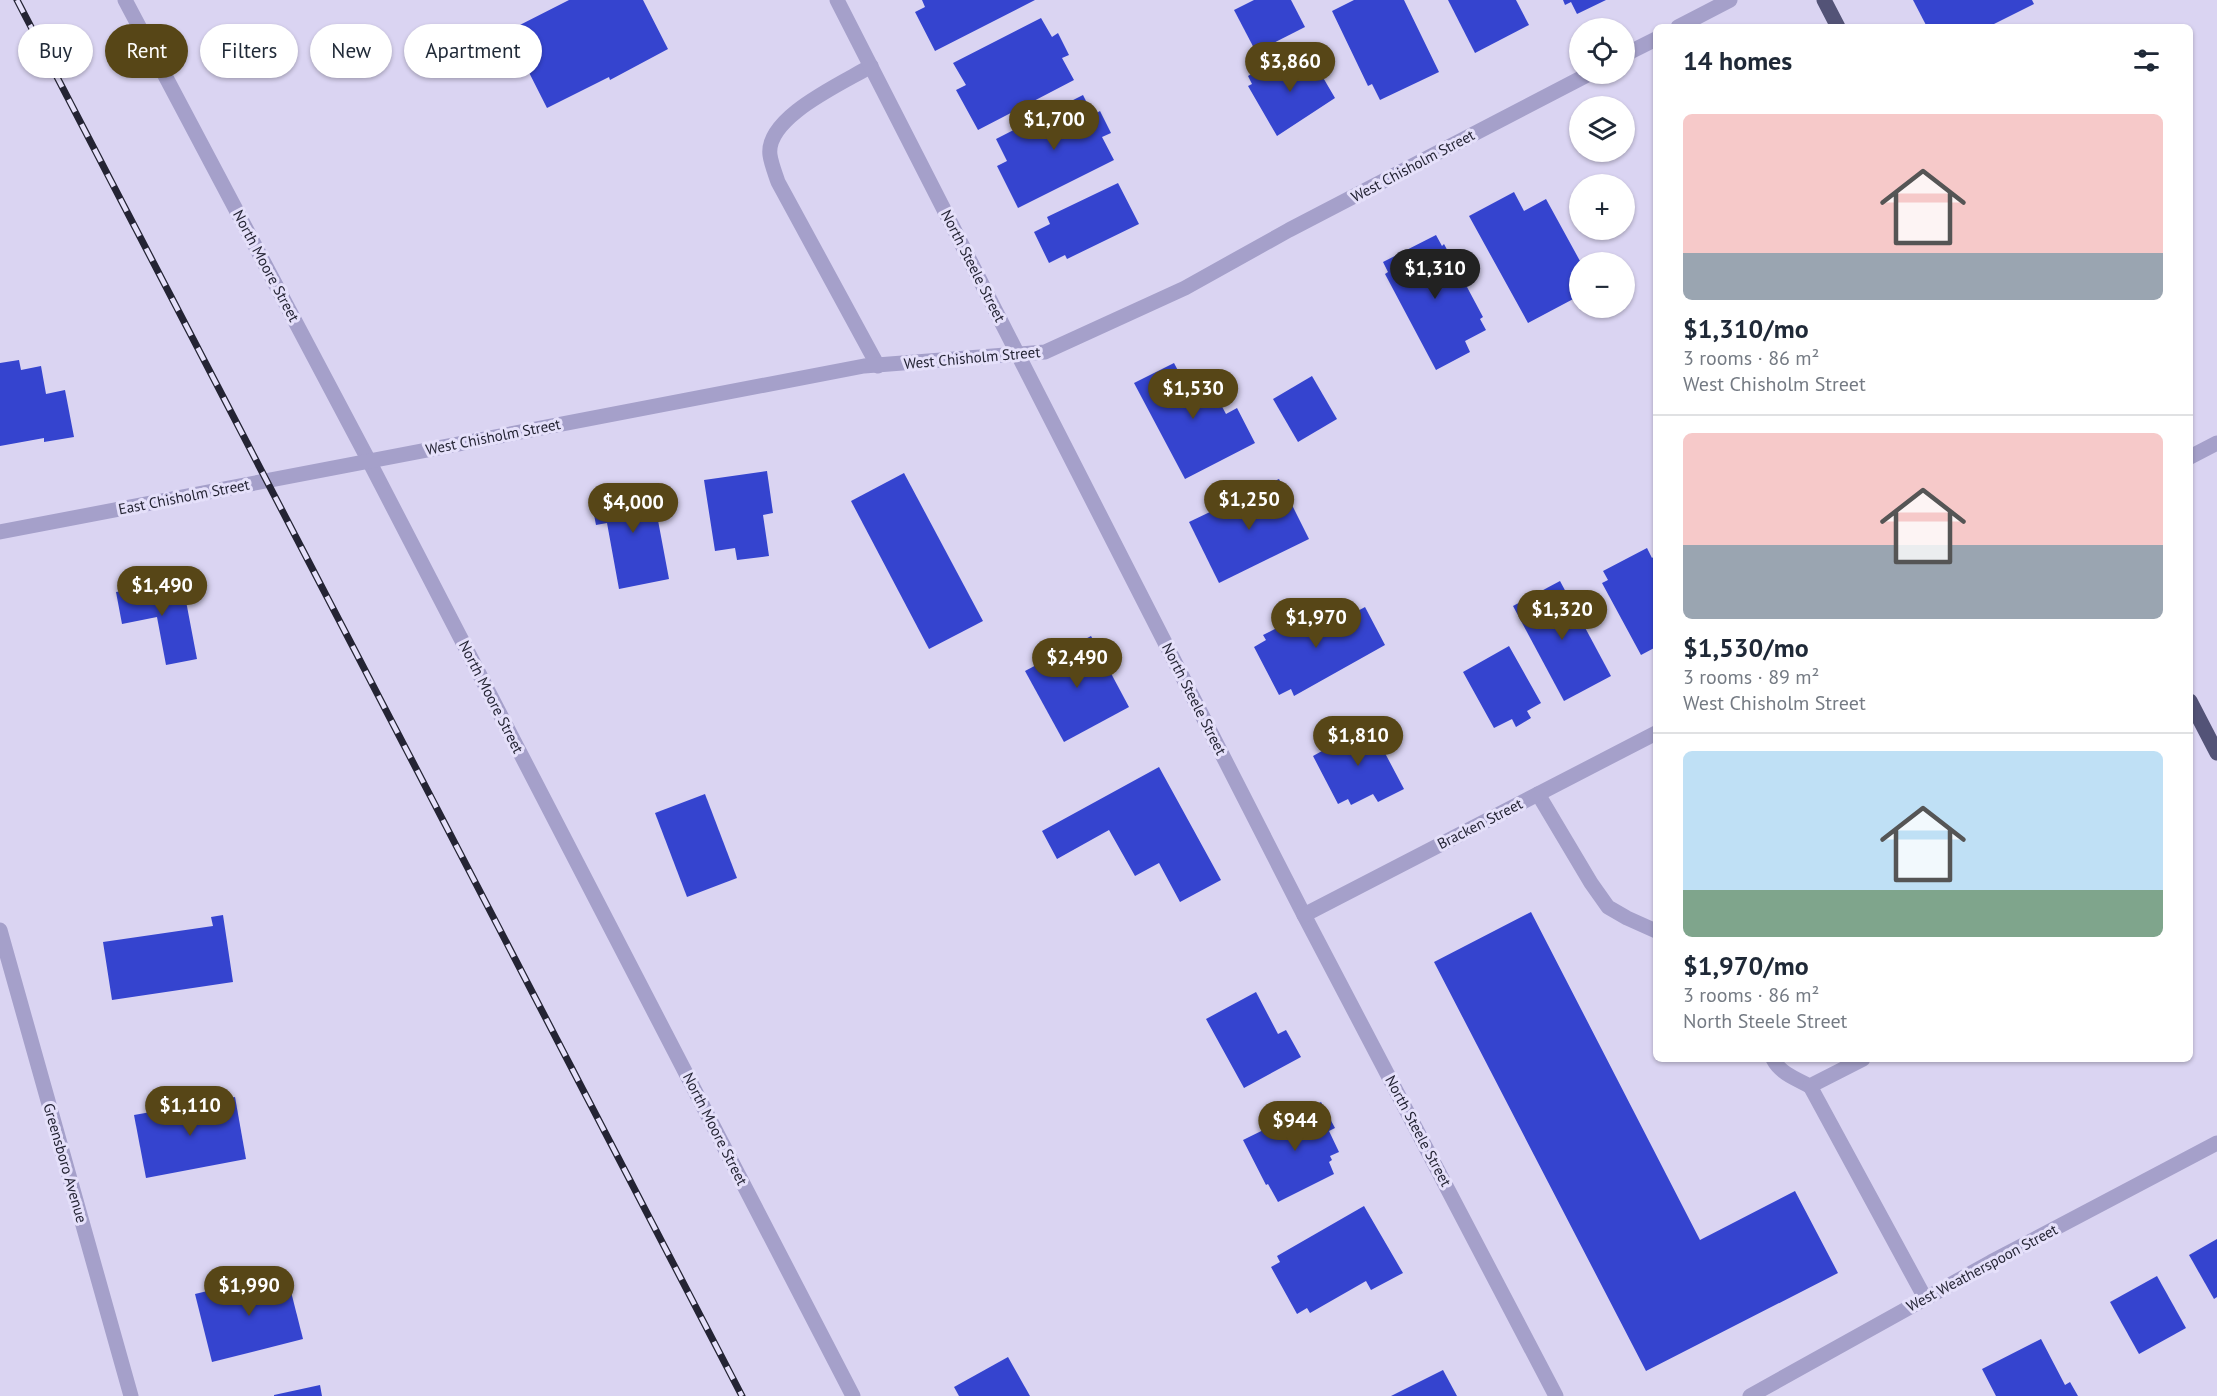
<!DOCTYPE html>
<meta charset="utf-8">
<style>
:root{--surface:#fff;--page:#f6f6f7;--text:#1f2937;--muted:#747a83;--line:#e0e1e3;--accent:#574617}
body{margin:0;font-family:"PT Sans",sans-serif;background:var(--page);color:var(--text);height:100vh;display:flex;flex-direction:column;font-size:22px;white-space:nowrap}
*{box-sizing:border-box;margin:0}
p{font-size:20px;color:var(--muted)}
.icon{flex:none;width:33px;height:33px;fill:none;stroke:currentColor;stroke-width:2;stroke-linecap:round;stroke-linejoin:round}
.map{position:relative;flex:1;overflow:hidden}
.details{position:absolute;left:1653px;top:24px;width:540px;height:1038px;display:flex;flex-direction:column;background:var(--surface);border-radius:9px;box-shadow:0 2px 4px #0004}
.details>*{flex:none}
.top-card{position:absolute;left:18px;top:24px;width:570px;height:54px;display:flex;gap:12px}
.buttons{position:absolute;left:1569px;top:18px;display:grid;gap:12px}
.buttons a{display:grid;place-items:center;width:66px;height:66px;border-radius:50%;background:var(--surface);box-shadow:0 2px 4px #0004;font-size:30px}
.price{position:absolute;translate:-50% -51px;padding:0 14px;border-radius:21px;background:var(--accent);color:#fff;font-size:20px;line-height:39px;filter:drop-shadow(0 2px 3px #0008)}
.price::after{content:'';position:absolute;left:50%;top:36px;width:18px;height:14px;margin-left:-9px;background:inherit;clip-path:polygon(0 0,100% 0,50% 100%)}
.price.active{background:#222;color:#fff}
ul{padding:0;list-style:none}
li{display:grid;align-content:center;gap:12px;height:318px;padding:0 30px}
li+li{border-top:2px solid var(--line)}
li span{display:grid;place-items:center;height:186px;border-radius:9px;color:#555}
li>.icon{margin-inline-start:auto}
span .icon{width:108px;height:108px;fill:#fffc;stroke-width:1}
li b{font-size:26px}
h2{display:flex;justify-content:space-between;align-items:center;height:72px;padding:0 30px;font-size:26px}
.chip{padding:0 21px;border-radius:27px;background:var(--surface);box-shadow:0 2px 4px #0004;font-size:21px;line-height:54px}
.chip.active{background:var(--accent);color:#fff}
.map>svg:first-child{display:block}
</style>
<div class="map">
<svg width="2217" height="1396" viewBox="0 0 2217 1396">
<rect width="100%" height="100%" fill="#dad4f2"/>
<g fill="#3544cf">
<path d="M569,0H643L668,49L610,80L609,77L547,108L508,31Z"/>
<path d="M922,0H1035L935,51L915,12L925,7Z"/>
<path d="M1254,0H1291L1305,27L1256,52L1234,10Z"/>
<path d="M1354,0H1404L1439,72L1380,100L1372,84L1368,86L1332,11Z"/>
<path d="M1448,0H1516L1529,25L1475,53Z"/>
<path d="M1563,0H1606L1577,14L1571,2L1565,5Z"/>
<path d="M1913,0H2032L2034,4L1988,27H1927Z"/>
<path d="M1041,18L1052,37L1058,33L1069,55L1062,58L1074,80L978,130L956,90L966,85L953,63Z"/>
<path d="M1311,57L1335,98L1277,136L1248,86L1252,84L1248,76L1271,62L1278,72L1295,62L1297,66Z"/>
<path d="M1083,95L1093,115L1100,111L1111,133L1102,137L1114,160L1018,208L997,166L1007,161L996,139Z"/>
<path d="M1118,183L1139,224L1067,259L1065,255L1049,263L1034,232L1050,224L1047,217Z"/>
<path d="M1514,192L1524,211L1546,199L1580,261V281L1571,286L1577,297L1528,323L1469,216Z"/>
<path d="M1436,235L1442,246L1444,244L1483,317L1480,319L1486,330L1465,341L1470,352L1436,370L1385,274L1388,272L1383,262Z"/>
<path d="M19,360L21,370L41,366L46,394L65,390L74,437L44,442V438L0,446V363Z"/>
<path d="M1174,363L1184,382L1203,371L1226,414L1237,408L1255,443L1185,479L1134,383Z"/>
<path d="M1312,376L1337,419L1298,442L1273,399Z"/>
<path d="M767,471L773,513L763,515L769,556L737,560L735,548L715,551L704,480Z"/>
<path d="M904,473L983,621L929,649L851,501Z"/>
<path d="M1279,479L1309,539L1219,583L1189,522Z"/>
<path d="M651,483L669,579L619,589L607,523L596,525L590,494Z"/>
<path d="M1647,548L1652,558L1656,555V647L1641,655L1602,583L1608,580L1603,571Z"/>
<path d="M182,580L197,659L166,665L157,617L122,624L116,592Z"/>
<path d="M1560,581L1611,676L1564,701L1513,606Z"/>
<path d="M1318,607L1328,627L1365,607L1385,645L1294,696L1291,689L1279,695L1254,647L1266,640L1263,635Z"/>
<path d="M1091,636L1129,707L1064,742L1025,671Z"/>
<path d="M1509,646L1541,703L1527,711L1531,718L1516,727L1512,719L1494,728L1463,672Z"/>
<path d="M1368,721L1404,789L1378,802L1373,794L1351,805L1348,799L1338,804L1313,756L1322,751L1320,746Z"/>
<path d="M1159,767L1221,880L1180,902L1159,863L1135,876L1109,830L1057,859L1042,831Z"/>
<path d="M705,794L737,878L687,897L655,813Z"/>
<path d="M1531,912L1700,1240L1795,1191L1838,1273L1646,1371L1434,962Z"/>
<path d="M223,915L233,982L112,1000L103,942L213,926L211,917Z"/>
<path d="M1256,992L1278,1034L1286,1030L1301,1057L1244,1088L1206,1019Z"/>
<path d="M235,1097L246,1159L146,1178L134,1115Z"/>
<path d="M1321,1102L1335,1128L1329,1131L1339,1152L1330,1156L1332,1160L1329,1162L1334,1174L1278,1202L1268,1184L1266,1185L1243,1140Z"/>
<path d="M1364,1206L1403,1273L1371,1290L1366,1281L1310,1313L1307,1308L1297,1314L1271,1267L1280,1262L1277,1256Z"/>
<path d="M2217,1239V1297L2214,1299L2189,1255Z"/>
<path d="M286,1272L303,1339L212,1362L195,1294Z"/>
<path d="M2157,1276L2186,1328L2139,1354L2110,1302Z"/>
<path d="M2041,1339L2065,1385L2070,1382L2078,1396H1996L1982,1369Z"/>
<path d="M1008,1357L1030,1396H959L954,1387Z"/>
<path d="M1443,1370L1457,1396H1391Z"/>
<path d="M320,1385L322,1396H274V1395Z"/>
</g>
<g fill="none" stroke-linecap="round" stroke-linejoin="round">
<g stroke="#a5a0ca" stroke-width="15">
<path d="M871,66C843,83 765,117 770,155C771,163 775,173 778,182L878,366"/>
<path d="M1538,794L1591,883L1608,907L1627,918L1656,931"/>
<path d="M1773,1059C1780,1073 1796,1079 1810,1086L1863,1059"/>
<path d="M1810,1086L1925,1298"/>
</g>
<g stroke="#a5a0ca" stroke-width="15">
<path d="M125,0L369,461L853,1396"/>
<path d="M837,0L1304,915L1556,1396"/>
<path d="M1678,27L1730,0"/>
<path d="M1624,55L1656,39"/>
<path d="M2190,457L2217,443"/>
<path d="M0,532L864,366L1045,352L1185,288L1289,230L1589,74"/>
<path d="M1304,915L1656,733"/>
<path d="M0,930L131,1396"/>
</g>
<path stroke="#a5a0ca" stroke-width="15" d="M1750,1396L1991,1262L2217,1143"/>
<g stroke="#535377" stroke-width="15">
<path d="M1824,0L1838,27"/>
<path d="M2190,701L2217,753"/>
</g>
<g stroke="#242434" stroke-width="7">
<path id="rail" d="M17,0L742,1396"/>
</g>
<use href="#rail" stroke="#e5e0fa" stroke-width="4.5" stroke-dasharray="14" stroke-linecap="butt"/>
</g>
<g text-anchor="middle" stroke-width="6" stroke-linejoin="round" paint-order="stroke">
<g font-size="15" fill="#242434" stroke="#e5e0fa">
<text transform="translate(1413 166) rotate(-28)" y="5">West Chisholm Street</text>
<text transform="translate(266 266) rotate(62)" y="5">North Moore Street</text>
<text transform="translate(973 266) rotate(63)" y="5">North Steele Street</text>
<text transform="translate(972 358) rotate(-5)" y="5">West Chisholm Street</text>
<text transform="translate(493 437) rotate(-11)" y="5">West Chisholm Street</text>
<text transform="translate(184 497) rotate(-11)" y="5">East Chisholm Street</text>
<text transform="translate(491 697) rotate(63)" y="5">North Moore Street</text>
<text transform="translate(1194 699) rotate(63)" y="5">North Steele Street</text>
<text transform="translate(1480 824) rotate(-27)" y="5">Bracken Street</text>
<text transform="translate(715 1129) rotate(63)" y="5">North Moore Street</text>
<text transform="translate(1418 1131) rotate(62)" y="5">North Steele Street</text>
<text transform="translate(65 1163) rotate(74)" y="5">Greensboro Avenue</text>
<text transform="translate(1982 1268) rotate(-28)" y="5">West Weatherspoon Street</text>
</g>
</g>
</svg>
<div class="buttons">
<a><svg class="icon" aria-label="locate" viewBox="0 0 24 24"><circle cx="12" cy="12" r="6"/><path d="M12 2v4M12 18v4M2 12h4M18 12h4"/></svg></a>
<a><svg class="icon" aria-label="layers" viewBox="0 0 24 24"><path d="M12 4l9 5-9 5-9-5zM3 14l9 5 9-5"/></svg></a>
<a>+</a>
<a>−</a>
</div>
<b class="price" style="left:1290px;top:93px">$3,860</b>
<b class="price" style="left:1054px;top:151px">$1,700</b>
<b class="price active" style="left:1435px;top:300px">$1,310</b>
<b class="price" style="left:1193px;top:420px">$1,530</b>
<b class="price" style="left:1249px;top:531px">$1,250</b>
<b class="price" style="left:633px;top:534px">$4,000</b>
<b class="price" style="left:162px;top:617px">$1,490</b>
<b class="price" style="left:1562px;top:641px">$1,320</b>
<b class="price" style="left:1316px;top:649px">$1,970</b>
<b class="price" style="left:1077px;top:689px">$2,490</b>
<b class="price" style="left:1358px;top:767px">$1,810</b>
<b class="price" style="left:190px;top:1137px">$1,110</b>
<b class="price" style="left:1295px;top:1152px">$944</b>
<b class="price" style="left:249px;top:1317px">$1,990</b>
<div class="top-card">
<a class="chip">Buy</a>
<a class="chip active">Rent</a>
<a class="chip">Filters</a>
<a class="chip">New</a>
<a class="chip">Apartment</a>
</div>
<section class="details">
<h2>14 homes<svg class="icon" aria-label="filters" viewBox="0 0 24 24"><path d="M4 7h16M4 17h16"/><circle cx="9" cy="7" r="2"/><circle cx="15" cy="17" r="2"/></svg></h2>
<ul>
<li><span style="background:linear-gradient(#f6c9c9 75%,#9aa5b1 0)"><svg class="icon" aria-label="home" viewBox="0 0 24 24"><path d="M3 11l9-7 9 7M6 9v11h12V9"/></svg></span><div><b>$1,310/mo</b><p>3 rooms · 86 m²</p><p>West Chisholm Street</p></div></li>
<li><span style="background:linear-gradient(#f6c9c9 60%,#9aa5b1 0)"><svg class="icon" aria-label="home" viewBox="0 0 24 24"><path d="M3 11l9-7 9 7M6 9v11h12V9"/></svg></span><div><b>$1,530/mo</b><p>3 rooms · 89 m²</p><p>West Chisholm Street</p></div></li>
<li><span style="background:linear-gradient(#bfe0f5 75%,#7fa58c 0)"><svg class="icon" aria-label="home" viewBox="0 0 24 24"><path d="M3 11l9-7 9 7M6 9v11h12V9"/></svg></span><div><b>$1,970/mo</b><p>3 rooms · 86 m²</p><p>North Steele Street</p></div></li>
</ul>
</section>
</div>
